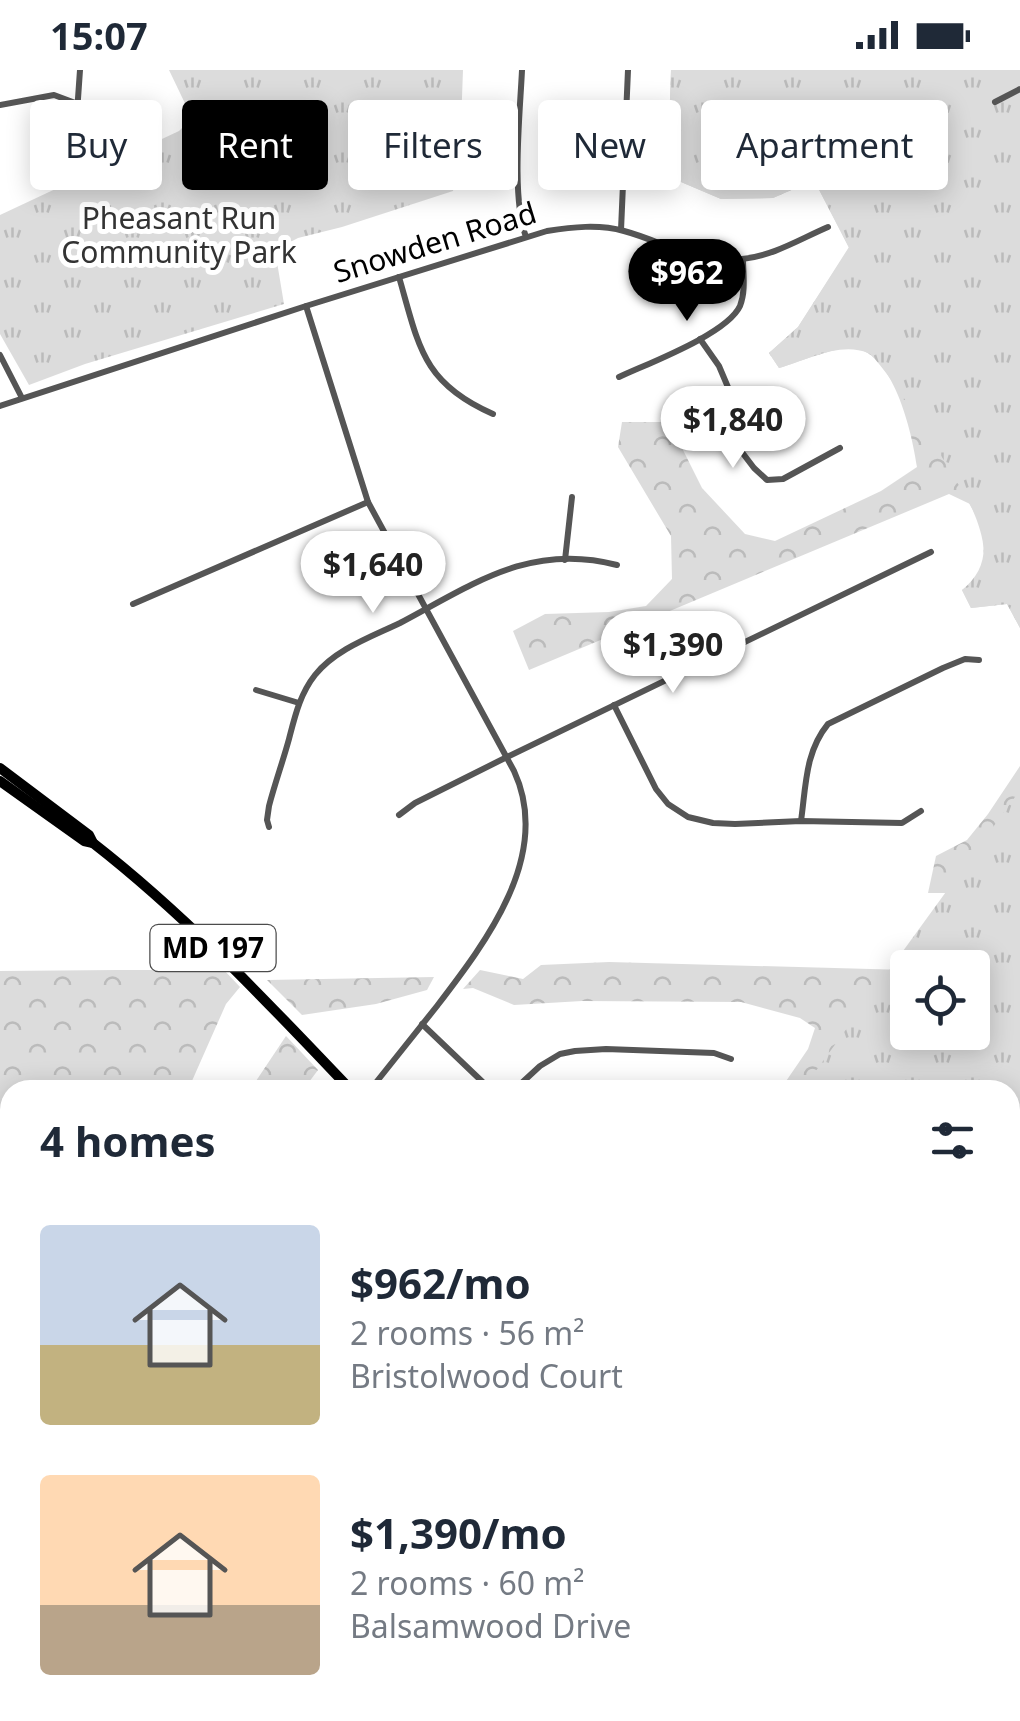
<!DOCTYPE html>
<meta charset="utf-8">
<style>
:root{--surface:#fff;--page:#f2f2f3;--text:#1f2937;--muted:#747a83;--accent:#000}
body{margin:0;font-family:"Noto Sans",sans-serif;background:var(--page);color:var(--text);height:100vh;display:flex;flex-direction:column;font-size:38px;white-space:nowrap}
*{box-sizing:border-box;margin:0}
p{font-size:32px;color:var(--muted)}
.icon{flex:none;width:55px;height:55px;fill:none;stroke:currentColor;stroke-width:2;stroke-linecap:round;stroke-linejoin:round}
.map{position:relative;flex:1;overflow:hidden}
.side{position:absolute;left:0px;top:1010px;width:1020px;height:642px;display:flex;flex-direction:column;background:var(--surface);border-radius:30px 30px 0 0;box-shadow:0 5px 25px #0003}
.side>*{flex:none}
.hud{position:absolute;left:30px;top:30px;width:960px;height:90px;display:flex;gap:20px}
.tools{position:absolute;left:890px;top:880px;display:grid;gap:20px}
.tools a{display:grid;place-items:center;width:100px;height:100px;border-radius:10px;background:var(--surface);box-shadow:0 5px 25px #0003;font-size:50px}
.price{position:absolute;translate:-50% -85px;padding:0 22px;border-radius:35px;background:#fff;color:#222;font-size:32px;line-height:65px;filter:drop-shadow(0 2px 5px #0008)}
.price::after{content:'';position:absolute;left:50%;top:60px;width:30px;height:22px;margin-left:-15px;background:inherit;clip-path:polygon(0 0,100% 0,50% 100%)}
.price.active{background:var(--accent);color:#fff}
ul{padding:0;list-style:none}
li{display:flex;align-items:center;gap:30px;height:250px;padding:0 40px}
li span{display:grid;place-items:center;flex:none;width:280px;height:200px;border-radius:10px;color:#555}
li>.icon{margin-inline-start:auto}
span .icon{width:120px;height:120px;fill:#fffc;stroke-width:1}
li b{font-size:42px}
h2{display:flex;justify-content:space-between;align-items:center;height:120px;padding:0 40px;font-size:42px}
.chip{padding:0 35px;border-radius:10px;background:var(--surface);box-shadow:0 5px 25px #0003;font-size:35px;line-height:90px}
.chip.active{background:var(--accent);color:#fff}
.status{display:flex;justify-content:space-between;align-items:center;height:70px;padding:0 50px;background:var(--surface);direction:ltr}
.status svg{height:28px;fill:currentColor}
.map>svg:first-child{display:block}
</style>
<div class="status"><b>15:07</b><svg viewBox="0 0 49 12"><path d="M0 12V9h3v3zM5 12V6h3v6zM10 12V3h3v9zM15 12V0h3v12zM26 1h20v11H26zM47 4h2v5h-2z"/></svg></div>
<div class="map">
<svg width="1020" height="1651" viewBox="0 0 1020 1651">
<defs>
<pattern id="forest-crowns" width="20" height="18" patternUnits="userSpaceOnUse" patternTransform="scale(2.5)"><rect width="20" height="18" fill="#dcdcdc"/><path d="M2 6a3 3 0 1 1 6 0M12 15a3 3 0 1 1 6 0" fill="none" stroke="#bbb"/></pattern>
<pattern id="park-tufts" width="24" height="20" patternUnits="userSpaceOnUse" patternTransform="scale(2.5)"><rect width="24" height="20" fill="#dcdcdc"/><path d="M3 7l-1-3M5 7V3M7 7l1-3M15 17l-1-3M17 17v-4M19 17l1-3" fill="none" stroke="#bbb"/></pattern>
</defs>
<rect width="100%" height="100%" fill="#fff"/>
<g fill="url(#forest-crowns)">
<path d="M671,0H1020V558L1007,534L971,538L962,520C967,517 972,514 976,509C992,487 980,456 970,434L949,424L529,600L513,561L545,544L609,542L646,536L672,509L671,466L618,377L622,352H669L702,418L745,464L775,471L881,421L917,397C912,362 892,274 847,278C831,279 796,293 779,298L769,283L798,257L849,177L814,110L773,128L721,129L681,112L668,85Z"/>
<path d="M1020,696V823H928L936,786L967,770L988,744Z"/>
<path d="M609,892L907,900L908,962H972L1010,1020H780L808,979L815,958L800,948L741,932L582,931L514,935L473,918L463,919L480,900L523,909L541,895Z"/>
<path d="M116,900H224L240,917L226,934L188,1020H10V1171L0,1162V901Z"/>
<path d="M434,907L427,920L376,934L302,945L267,910Z"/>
<path d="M286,966L318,1000L303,1020H250Z"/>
<path d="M467,1643V1642L664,1643L655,1651H467Z"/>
</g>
<g fill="url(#park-tufts)" fill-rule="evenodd">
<path d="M169,0H463L460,82L453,121L342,157L298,168L275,180L284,234L85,294L29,315L0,264V145L179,61L192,48Z"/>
<path d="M671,0H1020V558L1007,534L971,538L962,520C982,504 988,484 981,458C976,437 883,289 868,283C841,271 806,290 779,298L769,283L798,257L849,178L814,110L773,128L721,129L681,112L668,85Z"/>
<path d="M1020,720V1651H807L815,1642H1010V1020H802ZM908,898H972V962H908Z"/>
</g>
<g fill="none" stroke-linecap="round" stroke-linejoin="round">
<path stroke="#a3a3a3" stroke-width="2.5" d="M0,1519L10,1517"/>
<g stroke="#555" stroke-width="6">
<path d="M522,0C520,44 511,127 526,167"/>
<path d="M995,32L1020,19"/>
<path d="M0,35L54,25L78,34"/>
<path d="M72,114L80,0"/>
<path d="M621,160L628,0"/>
<path d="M399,207C419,276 422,313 493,344"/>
<path d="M306,236L368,432L514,701C553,785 486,872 437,936C415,964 392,992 370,1020"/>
<path d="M700,269L719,296L730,322L738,377L754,398L767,410L783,409L840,378"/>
<path d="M0,285L22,328"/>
<path d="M619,307C649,293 727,264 740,236C746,221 743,204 743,189"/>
<path d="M0,336L306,236L547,161C572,157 599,154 624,161C669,173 690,194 742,189C773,186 800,169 828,157"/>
<path d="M565,490L572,427"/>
<path d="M133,534L368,432"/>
<path d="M256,620L299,633"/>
<path d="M614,635L656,719L668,734L688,747L713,753L735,754L801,751L902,753L921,741"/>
<path d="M399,745L415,733L507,687L931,482"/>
<path d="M801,751C806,716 805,682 828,654L943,598L965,589L979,590"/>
<path d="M269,757L267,750L269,736C275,713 283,691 289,669C295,646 300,624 315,605C336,579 371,567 400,553C472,515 530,472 617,495"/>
<path d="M422,954L491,1020"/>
<path d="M514,1020L540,996L560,984L575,981L606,979L714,983L731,989"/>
<path d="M89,1642L91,1651"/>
<path d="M197,1642L198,1651"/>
<path d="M308,1642L312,1651"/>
<path d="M0,1649L21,1642"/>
<path d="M411,1651V1642"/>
<path d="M671,1651L680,1642"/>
</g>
<g stroke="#000" stroke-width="10">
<path d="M0,698L89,765L93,773C188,847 269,934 351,1020"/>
<path d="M0,711L84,771L93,773"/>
<path d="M1010,1185L1020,1179"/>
</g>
</g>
<g text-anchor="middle" stroke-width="10" stroke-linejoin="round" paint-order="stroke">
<rect fill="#fff" stroke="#4c4c4c" stroke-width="2.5" x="150.5" y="855" width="125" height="46" rx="8"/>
<g font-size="28" font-weight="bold" fill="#000">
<text x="213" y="888">MD 197</text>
</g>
<g font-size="30" fill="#333" stroke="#fff">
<text x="179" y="159">Pheasant Run<tspan x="179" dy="34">Community Park</tspan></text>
</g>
<g font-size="30" fill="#000" stroke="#fff">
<text transform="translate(435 173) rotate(-17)" y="10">Snowden Road</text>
</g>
</g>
</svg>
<div class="tools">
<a><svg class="icon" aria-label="locate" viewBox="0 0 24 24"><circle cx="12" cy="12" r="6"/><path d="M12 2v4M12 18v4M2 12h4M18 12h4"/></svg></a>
</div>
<b class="price active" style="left:687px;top:254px">$962</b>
<b class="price" style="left:733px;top:401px">$1,840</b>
<b class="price" style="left:373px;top:546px">$1,640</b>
<b class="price" style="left:673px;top:626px">$1,390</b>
<div class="hud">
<a class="chip">Buy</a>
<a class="chip active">Rent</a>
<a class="chip">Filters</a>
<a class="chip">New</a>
<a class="chip">Apartment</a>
</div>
<section class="side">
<h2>4 homes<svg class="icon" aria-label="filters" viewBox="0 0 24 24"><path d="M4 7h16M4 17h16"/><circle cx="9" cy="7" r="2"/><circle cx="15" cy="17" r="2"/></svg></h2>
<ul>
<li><span style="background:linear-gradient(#c9d6e8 60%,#c2b280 0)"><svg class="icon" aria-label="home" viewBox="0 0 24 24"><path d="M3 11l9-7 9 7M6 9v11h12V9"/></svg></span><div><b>$962/mo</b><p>2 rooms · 56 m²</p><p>Bristolwood Court</p></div></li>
<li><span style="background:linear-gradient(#ffd9b3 65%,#b9a48a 0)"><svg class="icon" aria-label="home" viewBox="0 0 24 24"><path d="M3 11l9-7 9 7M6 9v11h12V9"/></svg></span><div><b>$1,390/mo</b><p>2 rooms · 60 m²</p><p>Balsamwood Drive</p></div></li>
</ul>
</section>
</div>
